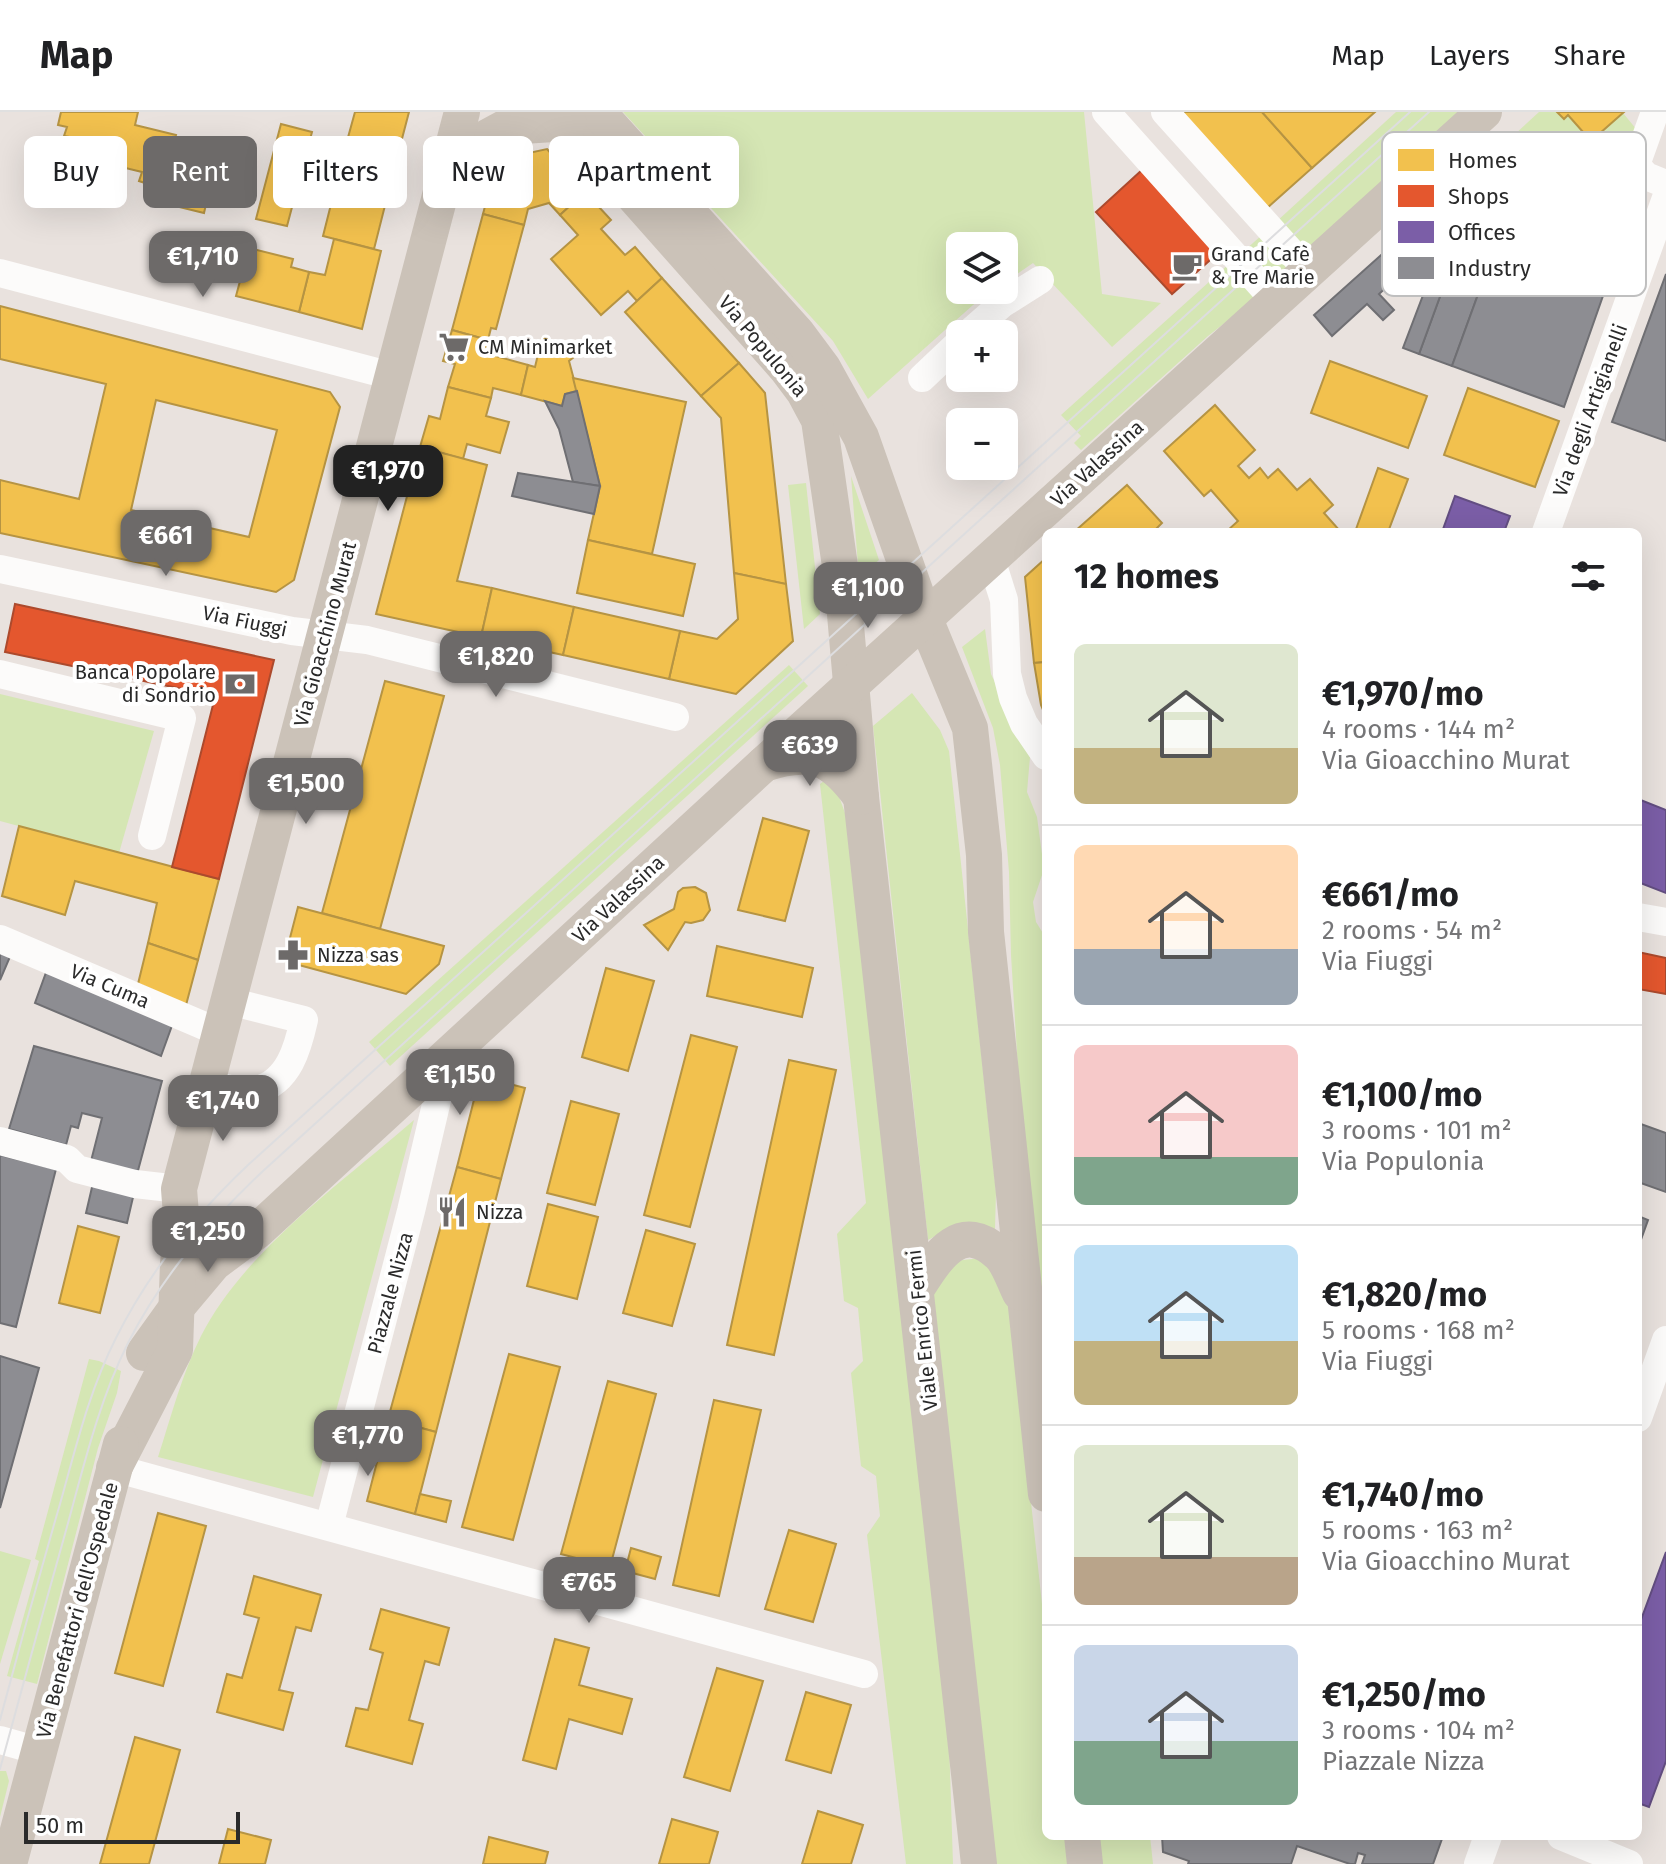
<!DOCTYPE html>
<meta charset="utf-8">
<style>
:root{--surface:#fff;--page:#f6f6f6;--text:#202124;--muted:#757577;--line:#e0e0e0;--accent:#6d6a69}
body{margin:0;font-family:"Fira Sans",sans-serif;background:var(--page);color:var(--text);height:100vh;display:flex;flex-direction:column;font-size:30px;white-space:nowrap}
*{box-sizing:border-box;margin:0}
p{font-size:26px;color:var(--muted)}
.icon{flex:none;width:44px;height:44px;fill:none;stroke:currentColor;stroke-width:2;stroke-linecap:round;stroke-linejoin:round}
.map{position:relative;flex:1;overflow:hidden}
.details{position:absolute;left:1042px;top:416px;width:600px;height:1312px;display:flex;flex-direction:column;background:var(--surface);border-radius:12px;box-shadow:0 8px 32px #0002}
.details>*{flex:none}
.hud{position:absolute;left:24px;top:24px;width:760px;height:72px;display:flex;gap:16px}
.fabs{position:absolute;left:946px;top:120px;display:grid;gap:16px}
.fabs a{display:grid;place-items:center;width:72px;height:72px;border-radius:12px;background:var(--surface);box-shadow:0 8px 32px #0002;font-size:40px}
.scale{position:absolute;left:24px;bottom:20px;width:216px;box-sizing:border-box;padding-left:8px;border:4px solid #2a2a2a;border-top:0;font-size:22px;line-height:28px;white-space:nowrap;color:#2a2a2a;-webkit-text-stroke:6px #fff;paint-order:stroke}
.price{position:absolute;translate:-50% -68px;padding:0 18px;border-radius:16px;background:var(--accent);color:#fff;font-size:26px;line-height:52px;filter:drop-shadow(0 2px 4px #0008)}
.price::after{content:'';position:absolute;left:50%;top:48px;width:24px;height:18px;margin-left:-12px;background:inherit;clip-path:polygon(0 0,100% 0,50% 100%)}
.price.selected{background:#222;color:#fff}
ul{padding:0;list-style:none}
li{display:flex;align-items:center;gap:24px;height:200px;padding:0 32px}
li+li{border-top:2px solid var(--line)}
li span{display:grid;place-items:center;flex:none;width:224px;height:160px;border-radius:12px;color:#555}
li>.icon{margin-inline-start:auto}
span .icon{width:96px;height:96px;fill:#fffc;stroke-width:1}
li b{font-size:34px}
h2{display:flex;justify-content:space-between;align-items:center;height:96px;padding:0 32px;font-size:34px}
.chip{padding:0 28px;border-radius:12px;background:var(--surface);box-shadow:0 8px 32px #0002;font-size:28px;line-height:72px}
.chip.selected{background:var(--accent);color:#fff}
header{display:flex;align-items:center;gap:48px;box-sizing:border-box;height:112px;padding:0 40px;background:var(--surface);border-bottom:2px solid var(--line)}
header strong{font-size:38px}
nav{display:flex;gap:44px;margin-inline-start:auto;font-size:28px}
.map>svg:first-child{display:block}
</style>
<header>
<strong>Map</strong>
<nav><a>Map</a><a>Layers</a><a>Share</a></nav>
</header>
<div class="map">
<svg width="1666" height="1752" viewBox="0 0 1666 1752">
<rect width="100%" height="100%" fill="#e9e2de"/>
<g fill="#d5e6b4">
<path d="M623,0H1084L1102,182L1161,191L1112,235L1033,151L1004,171V134H960V178H994L973,193L868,287L833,229Z"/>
<path d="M1396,0H1462L1306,142L1276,110Z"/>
<path d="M1539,0H1557L1563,7L1568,3L1592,29L1623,1L1637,18L1642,75L1633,103L1563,77L1514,23Z"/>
<path d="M1262,123L1291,156L1275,171L1245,138Z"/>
<path d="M1229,152L1258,185L1208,224L1081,338L1074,331L1081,324L1061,303Z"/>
<path d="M851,364L879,448L859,466Z"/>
<path d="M806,371L820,502L804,517L788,373Z"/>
<path d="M985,517L991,562L1030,645L1027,680L1037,705L1044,757L1033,790L1036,810L1046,826V1241L1020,990L1011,843L1009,760L1000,653L993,616L962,535Z"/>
<path d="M789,553L808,574L390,954L369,930Z"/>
<path d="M912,581L940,618L949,639L996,1080L995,1117L957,1112L928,1128L873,614Z"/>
<path d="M0,582L154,619L119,741L0,709Z"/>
<path d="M824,669L838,682L848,709L948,1596L953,1752H906L867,1423L880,1404L876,1364L861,1354L851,1261L863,1249L858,1196L844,1189L837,1122L866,1091L820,672Z"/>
<path d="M414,1008L313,1385L158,1345C171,1305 182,1262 201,1224C244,1139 343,1070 414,1008Z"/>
<path d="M981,1146L1008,1177L1046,1529V1724H1067L1070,1752H995L933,1188L934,1176L954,1149Z"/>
<path d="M89,1247L99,1249L121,1259L117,1281L98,1336L37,1572L7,1564L39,1449L35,1447Z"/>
<path d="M0,1439L31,1448L0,1552Z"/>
<path d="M0,1659H6L9,1669L0,1705Z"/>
<path d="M1098,1724H1150L1153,1752H1101Z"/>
</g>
<g fill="#f2c14e" stroke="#b69443" stroke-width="2" fill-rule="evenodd">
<path d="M61,0H138L135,13L176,23L173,34L213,44L210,57L214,58L204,101L171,93L172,85L147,79L148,72L139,69L142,60L105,51L107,43L73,34L75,26L64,24L67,15L58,13Z"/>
<path d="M355,0H409L398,42L347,29Z"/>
<path d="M1180,0H1262L1312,56L1267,96Z"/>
<path d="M1262,0H1375L1312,56Z"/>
<path d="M1557,0H1624L1591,29L1568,3L1564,7Z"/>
<path d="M281,12L312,20L287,114L256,107Z"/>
<path d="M347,29L398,42L374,137L323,124Z"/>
<path d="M547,37L585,80L560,103L549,91L528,97L524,113L483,102L497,48Z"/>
<path d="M585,80L611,108L601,117L625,143L635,135L662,166L637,189L628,179L601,203L551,147L578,123L560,103Z"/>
<path d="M483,102L524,113L496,217L491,216L488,228L452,218Z"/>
<path d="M334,127L381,139L362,217L299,200L309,160L325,163Z"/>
<path d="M249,136L293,147L291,155L309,160L299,200L236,184Z"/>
<path d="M662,166L739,251L701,284L625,200Z"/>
<path d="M0,194L330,280L340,295L294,468L276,480L0,421V368L79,387L106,272L0,247ZM156,288L277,318L249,425L131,398Z"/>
<path d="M452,218L488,228L485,241L528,253L521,283L493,276L491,286L448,275L455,252L443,249Z"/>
<path d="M542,226L583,238L569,249L577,279L565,282L562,294L521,283L528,253L535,255Z"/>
<path d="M1330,249L1427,284L1408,336L1311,301Z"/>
<path d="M739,251L765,281L786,472L734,461L721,306L701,284Z"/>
<path d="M573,266L686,290L652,442L588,428L600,374Z"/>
<path d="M448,275L491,286L486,304L509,310L500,341L467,332L463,347L420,335L429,304L440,307Z"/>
<path d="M1468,276L1559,309L1535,375L1444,343Z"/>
<path d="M1215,293L1255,338L1238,354L1249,366L1260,356L1268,366L1278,357L1297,378L1310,367L1333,393L1324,401L1340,419L1226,420L1238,409L1211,378L1204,384L1164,339Z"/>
<path d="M420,335L487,353L457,469L492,476L481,525L376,502Z"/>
<path d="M1378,356L1408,367L1388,420H1355Z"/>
<path d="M1127,373L1162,411L1153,420H1074Z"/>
<path d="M588,428L695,452L683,504L577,481Z"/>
<path d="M1046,446V550L1034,551L1025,465Z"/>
<path d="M734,461L786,472L793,529L736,582L669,567L680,519L717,527L738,507Z"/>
<path d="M492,476L574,495L563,543L481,525Z"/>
<path d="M574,495L680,519L669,567L563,543Z"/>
<path d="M1046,550V605L1041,593L1034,551Z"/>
<path d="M385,569L444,584L380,817L322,801Z"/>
<path d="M763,706L809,719L785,809L738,798Z"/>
<path d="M19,714L219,767L198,848L148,831L157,791L75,769L65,803L2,784Z"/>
<path d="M695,775L706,781L710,798L703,808L691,811L685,810L668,838L644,813L674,797L678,780L683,776Z"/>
<path d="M298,795L444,834L439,852L406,882L284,849Z"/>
<path d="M148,831L198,848L186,893L138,872Z"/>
<path d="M717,834L813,856L802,905L707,884Z"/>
<path d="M606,856L654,869L628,959L582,945Z"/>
<path d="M691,923L737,935L690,1115L644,1103Z"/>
<path d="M789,948L836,958L774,1243L727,1233Z"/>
<path d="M480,964L525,976L501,1067L457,1055Z"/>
<path d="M571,989L619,1002L595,1093L547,1081Z"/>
<path d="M457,1055L501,1067L436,1320L388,1307Z"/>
<path d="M548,1092L598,1105L577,1187L527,1174Z"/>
<path d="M78,1114L119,1125L100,1201L59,1191Z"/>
<path d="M646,1118L695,1132L672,1214L623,1201Z"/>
<path d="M509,1242L560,1255L513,1428L462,1415Z"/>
<path d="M608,1269L656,1282L610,1455L561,1442Z"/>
<path d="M714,1288L761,1298L719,1484L673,1473Z"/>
<path d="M388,1307L436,1320L415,1402L367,1389Z"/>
<path d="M420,1382L451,1389L446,1410L415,1402Z"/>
<path d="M158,1401L206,1414L163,1574L115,1561Z"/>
<path d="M789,1418L836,1432L813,1510L765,1497Z"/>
<path d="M631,1436L661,1445L655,1467L625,1459Z"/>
<path d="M254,1464L321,1483L311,1519L296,1515L279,1578L293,1581L283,1618L217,1600L227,1562L242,1566L259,1506L244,1502Z"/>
<path d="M381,1497L449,1516L439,1553L425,1549L409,1608L423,1612L412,1652L346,1634L356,1596L368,1598L383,1541L370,1537Z"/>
<path d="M555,1527L589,1536L579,1573L632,1587L622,1622L569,1607L556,1657L523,1648Z"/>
<path d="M717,1556L763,1569L730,1679L684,1665Z"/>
<path d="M806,1580L851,1593L831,1661L786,1648Z"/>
<path d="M135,1625L180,1638L149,1752H100Z"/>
<path d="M818,1699L863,1713L851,1752H802Z"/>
<path d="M672,1707L718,1720L709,1752H659Z"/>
<path d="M228,1717L271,1728L265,1752H219Z"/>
<path d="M489,1725L548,1740L545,1752H483Z"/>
</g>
<g fill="#e4572e" stroke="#ac4a2d" stroke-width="2">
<path d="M1142,58L1218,141L1172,182L1096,100Z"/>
<path d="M15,492L274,548L219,767L172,755L213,593L206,582L5,540Z"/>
<path d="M1638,840L1666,846V882L1638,877Z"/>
</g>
<g fill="#7b5ea7" stroke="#634e82" stroke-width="2">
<path d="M1455,384L1510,404L1504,420H1442Z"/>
<path d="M1638,687L1666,698V781L1638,770Z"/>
<path d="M1666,1440V1649L1649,1695L1638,1691V1516Z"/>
</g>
<g fill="#8d8d92" stroke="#6f6f73" stroke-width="2">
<path d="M1479,114L1496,133L1452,254L1419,242L1442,179L1436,172L1466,145L1456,134Z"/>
<path d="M1496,133L1504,142L1605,178L1564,295L1452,254Z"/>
<path d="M1389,136L1407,156L1379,182L1394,198L1383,208L1367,192L1332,224L1314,203Z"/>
<path d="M1666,162V329L1612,310Z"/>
<path d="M1430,165L1442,179L1419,242L1403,236Z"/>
<path d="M577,279L600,374L573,370L559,317L545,289L562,294L565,282Z"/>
<path d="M518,361L600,374L594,402L512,384Z"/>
<path d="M0,834L12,840L0,868Z"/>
<path d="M48,855L174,908L161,944L35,891Z"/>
<path d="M34,934L162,969L136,1066L90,1053L102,1006L82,1001L78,1016L71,1014L66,1033L9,1017Z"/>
<path d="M1638,1011L1666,1021V1080L1638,1070Z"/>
<path d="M0,1043L56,1057L16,1215L0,1211Z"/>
<path d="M93,1071L134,1081L127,1111L86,1101Z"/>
<path d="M1638,1104L1648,1108L1638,1136Z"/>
<path d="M0,1244L39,1256L0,1396Z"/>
<path d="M1162,1724H1443L1433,1752H1362L1365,1743L1358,1741L1355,1752H1350L1297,1734L1291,1752H1188L1189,1749L1163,1740Z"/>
</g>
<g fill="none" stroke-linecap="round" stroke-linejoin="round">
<g stroke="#fcfbfa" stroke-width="28">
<path d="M1106,0L1276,190"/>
<path d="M1165,0L1309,160"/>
<path d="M1655,0L1636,53L1646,64L1666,72"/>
<path d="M0,161L392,264"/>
<path d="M968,222L1002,192L1040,168"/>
<path d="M922,266L960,230"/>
<path d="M1546,420L1666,86"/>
<path d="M991,447L1004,488L1007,562L1013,586L1024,612L1046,644"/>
<path d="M0,457L292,519L367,528L675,605"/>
<path d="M0,562L182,606L152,724"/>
<path d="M1638,805L1666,810"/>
<path d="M0,827L221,921"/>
<path d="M208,971C222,974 242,983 257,978C289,970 298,935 304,908L229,889"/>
<path d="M0,1029L67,1047L77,1057L135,1072L179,1077"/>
<path d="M1638,1306L1666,1228"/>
<path d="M114,1356L864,1562"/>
<path d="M329,1414L411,1099L438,984L436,972L428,961"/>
<path d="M0,1628L39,1639"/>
<path d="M1561,1724L1629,1752"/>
<path d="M1478,1752L1488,1724"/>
</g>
<g stroke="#cbc2b8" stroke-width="36">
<path d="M555,0L569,11L786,256L804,280L819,308L842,468L861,685L979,1752"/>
<path d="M598,0L797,221L823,256L861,325L925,507L970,616L984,743L986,820L1046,1382"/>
<path d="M446,59L478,30L506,15L569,11"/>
<path d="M764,652C812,636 832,645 861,685"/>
<path d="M917,1176C937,1145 960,1106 999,1142C1008,1150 1014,1169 1020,1181"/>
<path d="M144,1241L177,1195L214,1151L257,1119L764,652L1484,0"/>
<path d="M114,1356L175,1238L178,1151L182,1115L179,1077L462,0"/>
<path d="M1082,1724L1085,1752"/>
<path d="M9,1752L121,1332"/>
</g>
<g stroke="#dddddf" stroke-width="2">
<path d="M0,1608C19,1536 39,1464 60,1392C76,1335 89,1279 116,1226C149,1160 195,1103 248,1053L1410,0"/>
<path d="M0,1657C21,1579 43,1500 65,1422C83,1357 98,1291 128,1231C162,1164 209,1110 263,1059L1429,0"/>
</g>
</g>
<defs>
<g id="cafe-bare" transform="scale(2.4)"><path d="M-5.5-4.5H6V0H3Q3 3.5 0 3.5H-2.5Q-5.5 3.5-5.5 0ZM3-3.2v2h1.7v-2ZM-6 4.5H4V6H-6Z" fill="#6d6a69" stroke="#fff" stroke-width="2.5" paint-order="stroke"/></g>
<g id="supermarket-bare" transform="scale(2.4)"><path d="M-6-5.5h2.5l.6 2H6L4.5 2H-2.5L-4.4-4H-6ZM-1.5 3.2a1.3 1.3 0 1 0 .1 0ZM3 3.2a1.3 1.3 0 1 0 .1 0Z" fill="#6d6a69" stroke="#fff" stroke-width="2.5" paint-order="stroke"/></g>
<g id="bank-bare" transform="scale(2.4)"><path d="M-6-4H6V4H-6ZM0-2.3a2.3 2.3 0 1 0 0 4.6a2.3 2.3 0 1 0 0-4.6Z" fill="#6d6a69" stroke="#fff" stroke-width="2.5" paint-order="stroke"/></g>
<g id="pharmacy-bare" transform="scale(2.4)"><path d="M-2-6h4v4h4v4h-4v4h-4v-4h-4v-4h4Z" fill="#6d6a69" stroke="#fff" stroke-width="2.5" paint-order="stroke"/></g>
<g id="restaurant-bare" transform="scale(2.4)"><path d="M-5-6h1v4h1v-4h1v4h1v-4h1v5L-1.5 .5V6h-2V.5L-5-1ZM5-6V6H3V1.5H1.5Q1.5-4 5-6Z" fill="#6d6a69" stroke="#fff" stroke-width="2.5" paint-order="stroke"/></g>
</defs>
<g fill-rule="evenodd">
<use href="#cafe-bare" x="1187" y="154"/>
<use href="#supermarket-bare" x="454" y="235"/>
<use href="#bank-bare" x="240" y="572"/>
<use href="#pharmacy-bare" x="293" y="843"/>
<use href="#restaurant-bare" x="452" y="1100"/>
</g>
<g text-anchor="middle" stroke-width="8" stroke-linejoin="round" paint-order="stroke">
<g font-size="20" fill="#2a2a2a" stroke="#fff" text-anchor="start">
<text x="1211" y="149">Grand Cafè<tspan x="1211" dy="23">&amp; Tre Marie</tspan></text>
<text x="478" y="242">CM Minimarket</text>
<text x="216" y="567" text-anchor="end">Banca Popolare<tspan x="216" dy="23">di Sondrio</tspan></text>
<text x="317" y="850">Nizza sas</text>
<text x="476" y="1107">Nizza</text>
</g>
<g font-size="20" fill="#2a2a2a" stroke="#fff">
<text transform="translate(763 234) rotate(50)" y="7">Via Populonia</text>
<text transform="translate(1590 298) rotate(-70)" y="7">Via degli Artigianelli</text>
<text transform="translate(1097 351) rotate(-42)" y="7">Via Valassina</text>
<text transform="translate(245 509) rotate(12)" y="7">Via Fiuggi</text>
<text transform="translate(325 522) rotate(-75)" y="7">Via Gioacchino Murat</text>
<text transform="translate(618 787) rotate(-43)" y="7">Via Valassina</text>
<text transform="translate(110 874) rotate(23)" y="7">Via Cuma</text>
<text transform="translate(390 1181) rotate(-75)" y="7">Piazzale Nizza</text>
<text transform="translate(922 1218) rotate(-96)" y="7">Viale Enrico Fermi</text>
<text transform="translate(77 1498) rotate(-75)" y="7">Via Benefattori dell'Ospedale</text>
</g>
</g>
<rect x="1382" y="20" width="264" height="164" rx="12" fill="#fff" stroke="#bfbfbf" stroke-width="2"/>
<rect x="1398" y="37" width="36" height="22" fill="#f2c14e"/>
<rect x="1398" y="73" width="36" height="22" fill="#e4572e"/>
<rect x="1398" y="109" width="36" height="22" fill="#7b5ea7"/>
<rect x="1398" y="145" width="36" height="22" fill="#8d8d92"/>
<g font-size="22" fill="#2a2a2a">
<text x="1448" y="56">Homes</text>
<text x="1448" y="92">Shops</text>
<text x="1448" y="128">Offices</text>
<text x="1448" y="164">Industry</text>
</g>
</svg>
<div class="fabs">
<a><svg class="icon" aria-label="layers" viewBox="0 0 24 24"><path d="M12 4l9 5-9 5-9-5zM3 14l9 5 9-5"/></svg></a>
<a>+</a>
<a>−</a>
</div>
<div class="scale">50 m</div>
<b class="price" style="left:203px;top:187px">€1,710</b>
<b class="price selected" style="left:388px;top:401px">€1,970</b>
<b class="price" style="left:166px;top:466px">€661</b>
<b class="price" style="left:868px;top:518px">€1,100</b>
<b class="price" style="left:496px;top:587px">€1,820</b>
<b class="price" style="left:810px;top:676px">€639</b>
<b class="price" style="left:306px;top:714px">€1,500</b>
<b class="price" style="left:460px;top:1005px">€1,150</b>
<b class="price" style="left:223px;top:1031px">€1,740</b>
<b class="price" style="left:208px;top:1162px">€1,250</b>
<b class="price" style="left:368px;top:1366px">€1,770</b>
<b class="price" style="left:589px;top:1513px">€765</b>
<div class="hud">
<a class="chip">Buy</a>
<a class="chip selected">Rent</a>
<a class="chip">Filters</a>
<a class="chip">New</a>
<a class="chip">Apartment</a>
</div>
<section class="details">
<h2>12 homes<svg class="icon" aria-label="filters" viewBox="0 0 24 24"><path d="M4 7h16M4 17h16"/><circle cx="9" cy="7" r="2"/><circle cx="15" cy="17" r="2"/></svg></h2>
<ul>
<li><span style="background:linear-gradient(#dfe7d0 65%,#c2b280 0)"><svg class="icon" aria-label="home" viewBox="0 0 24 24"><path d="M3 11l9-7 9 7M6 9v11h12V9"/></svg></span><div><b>€1,970/mo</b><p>4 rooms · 144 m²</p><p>Via Gioacchino Murat</p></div></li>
<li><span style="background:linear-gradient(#ffd9b3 65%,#9aa5b1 0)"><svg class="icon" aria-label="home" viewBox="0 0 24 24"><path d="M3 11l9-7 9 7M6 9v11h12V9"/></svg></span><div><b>€661/mo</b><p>2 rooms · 54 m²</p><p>Via Fiuggi</p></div></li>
<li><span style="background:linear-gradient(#f6c9c9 70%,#7fa58c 0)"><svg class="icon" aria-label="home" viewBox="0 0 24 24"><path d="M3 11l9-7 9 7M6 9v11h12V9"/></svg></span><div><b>€1,100/mo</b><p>3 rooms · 101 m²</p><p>Via Populonia</p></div></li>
<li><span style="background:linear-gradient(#bfe0f5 60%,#c2b280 0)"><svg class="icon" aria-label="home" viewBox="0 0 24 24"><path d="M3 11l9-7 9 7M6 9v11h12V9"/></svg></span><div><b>€1,820/mo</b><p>5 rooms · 168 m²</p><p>Via Fiuggi</p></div></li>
<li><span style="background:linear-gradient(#dfe7d0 70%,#b9a48a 0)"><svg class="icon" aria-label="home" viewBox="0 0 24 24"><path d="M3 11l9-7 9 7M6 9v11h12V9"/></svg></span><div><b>€1,740/mo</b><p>5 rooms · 163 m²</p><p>Via Gioacchino Murat</p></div></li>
<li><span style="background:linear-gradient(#c9d6e8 60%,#7fa58c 0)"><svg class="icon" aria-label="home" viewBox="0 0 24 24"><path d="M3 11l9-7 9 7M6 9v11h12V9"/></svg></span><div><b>€1,250/mo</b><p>3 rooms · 104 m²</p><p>Piazzale Nizza</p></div></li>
</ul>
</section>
</div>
